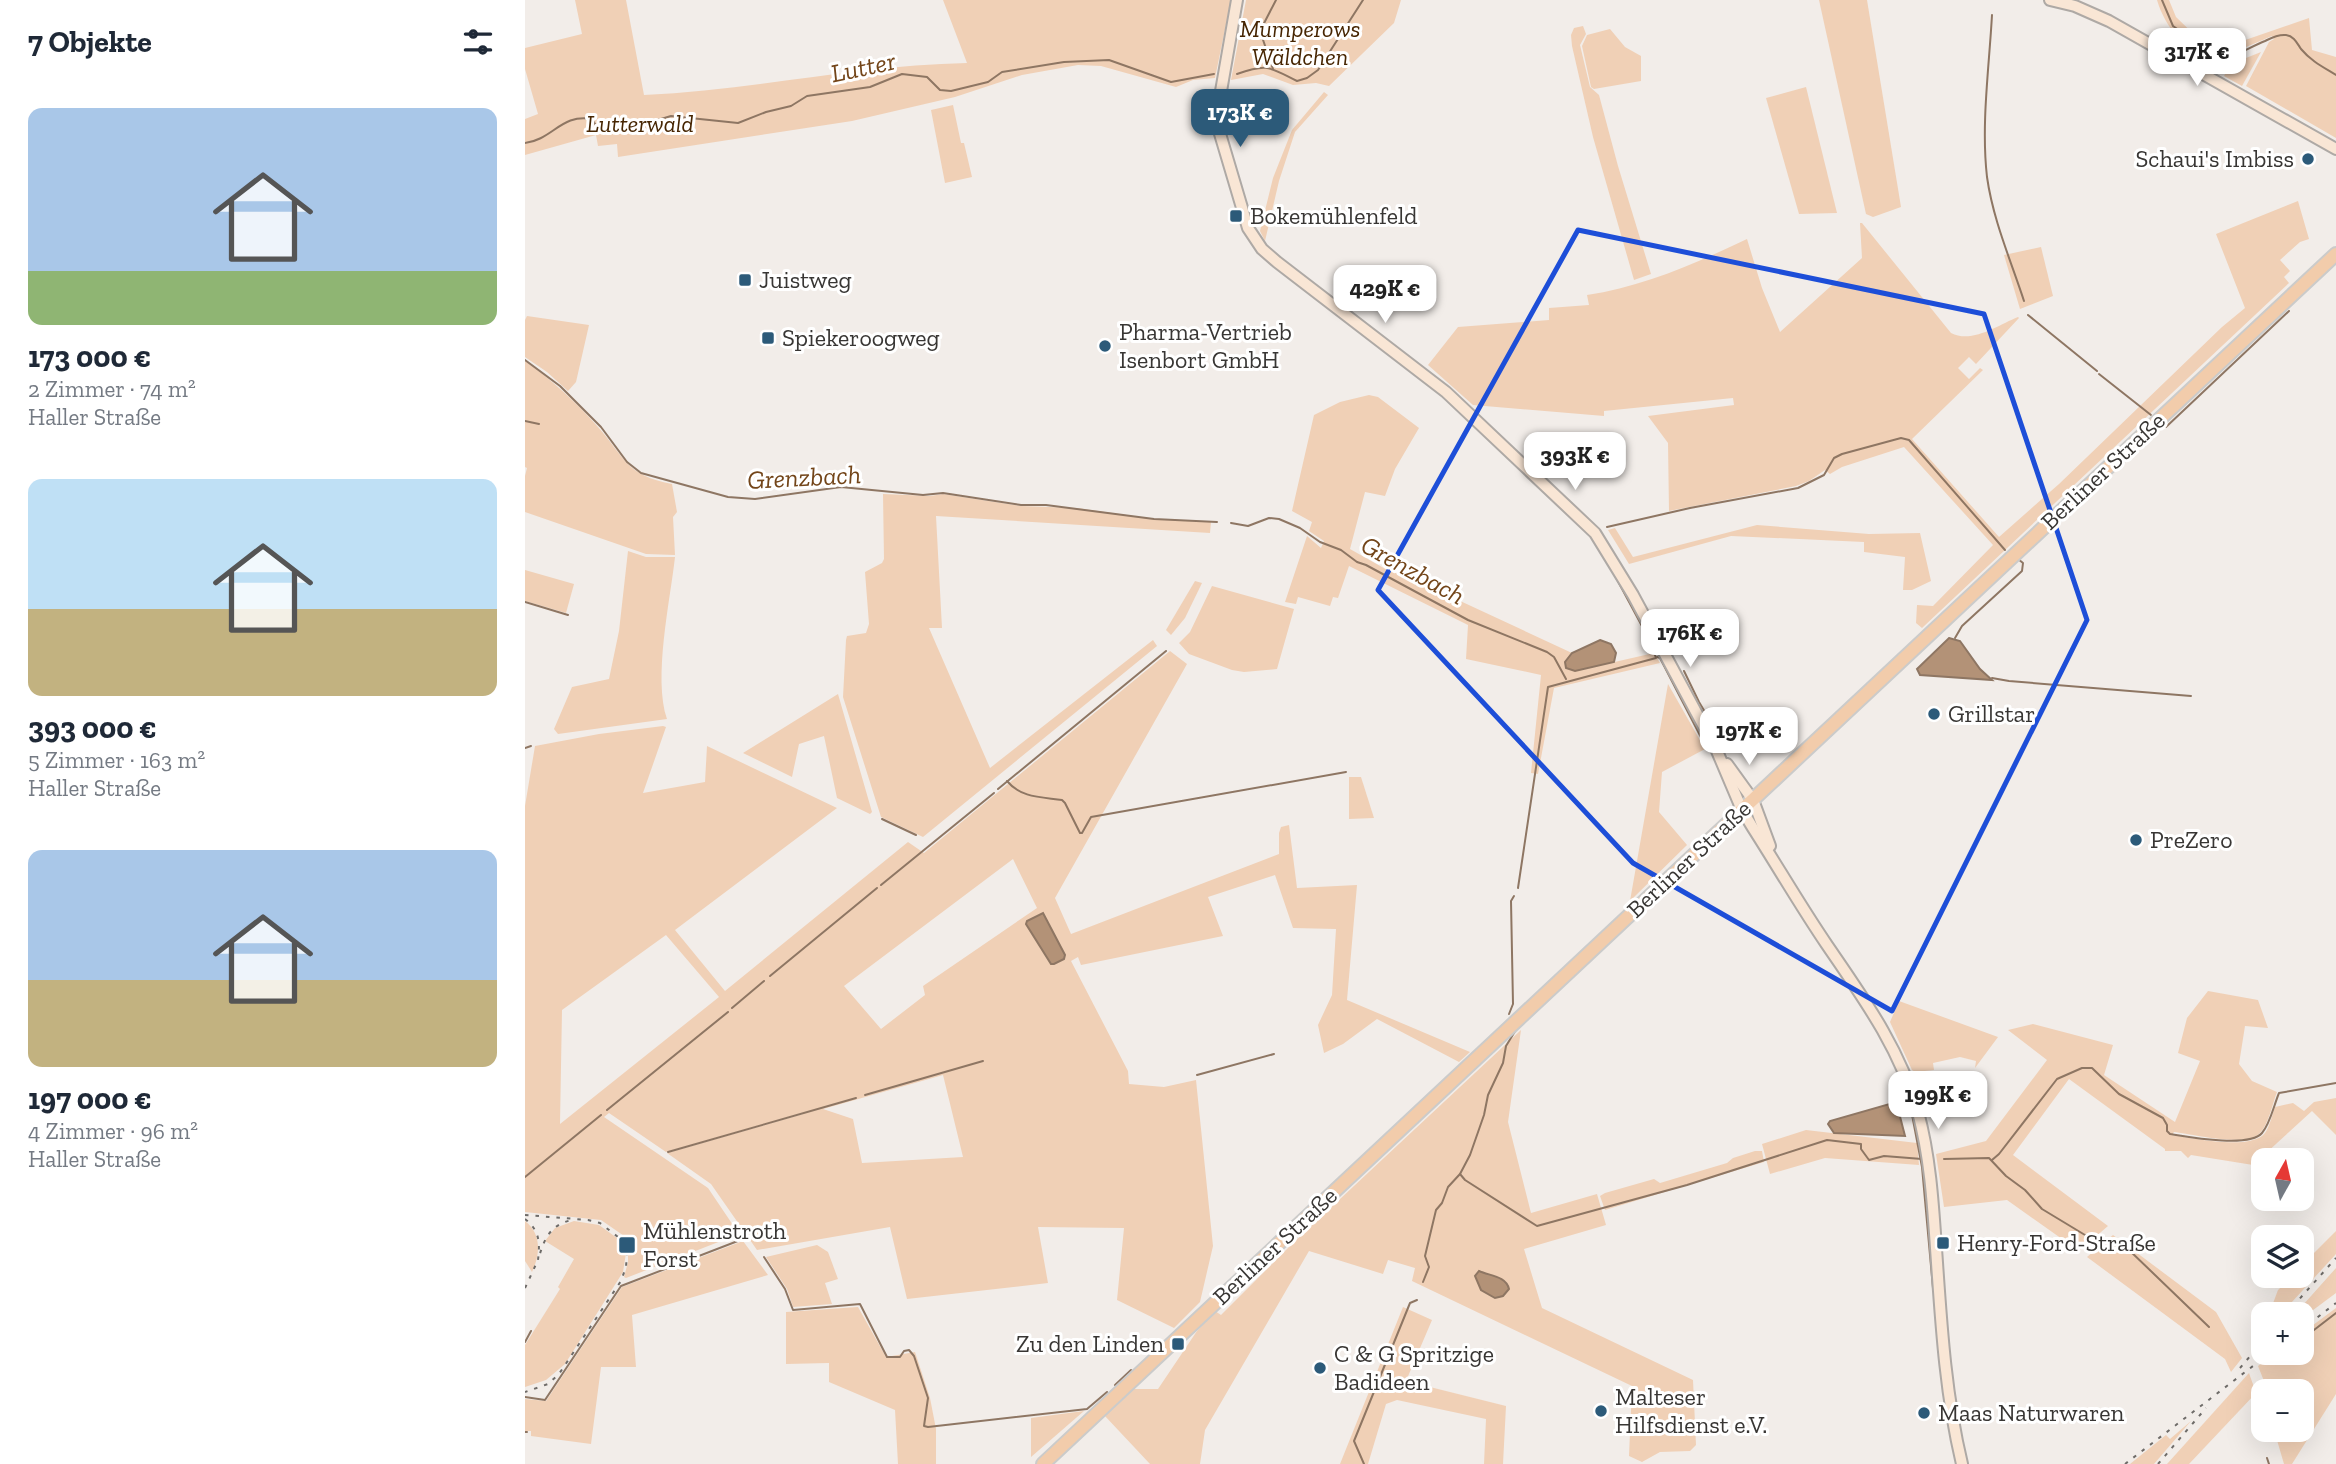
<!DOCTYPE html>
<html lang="de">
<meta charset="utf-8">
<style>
:root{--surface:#fff;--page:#f2f2f3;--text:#1f2937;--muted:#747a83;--accent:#2c5a79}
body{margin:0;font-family:"Zilla Slab",serif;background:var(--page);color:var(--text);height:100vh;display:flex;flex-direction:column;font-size:26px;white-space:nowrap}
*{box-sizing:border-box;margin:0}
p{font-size:23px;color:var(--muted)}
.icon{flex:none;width:38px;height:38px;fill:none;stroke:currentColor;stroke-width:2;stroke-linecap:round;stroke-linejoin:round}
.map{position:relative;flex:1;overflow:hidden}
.sheet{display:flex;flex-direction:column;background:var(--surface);width:525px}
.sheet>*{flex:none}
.needle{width:46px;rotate:8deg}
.buttons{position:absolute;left:1726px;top:1148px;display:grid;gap:14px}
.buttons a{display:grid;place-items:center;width:63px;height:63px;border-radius:14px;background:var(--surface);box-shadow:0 7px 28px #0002;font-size:35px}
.price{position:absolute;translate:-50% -60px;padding:0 16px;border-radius:14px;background:#fff;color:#222;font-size:23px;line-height:46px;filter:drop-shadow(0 2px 4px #0008)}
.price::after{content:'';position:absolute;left:50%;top:42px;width:21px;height:16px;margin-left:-10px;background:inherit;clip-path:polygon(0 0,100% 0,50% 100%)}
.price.on{background:var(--accent);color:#fff}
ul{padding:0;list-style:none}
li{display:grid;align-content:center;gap:14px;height:371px;padding:0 28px}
li span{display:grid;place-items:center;height:217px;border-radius:14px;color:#555}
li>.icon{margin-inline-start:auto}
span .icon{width:126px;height:126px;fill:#fffc;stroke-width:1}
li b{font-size:30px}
h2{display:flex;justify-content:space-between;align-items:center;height:84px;padding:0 28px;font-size:30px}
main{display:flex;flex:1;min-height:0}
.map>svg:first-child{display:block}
</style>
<main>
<section class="sheet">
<h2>7 Objekte<svg class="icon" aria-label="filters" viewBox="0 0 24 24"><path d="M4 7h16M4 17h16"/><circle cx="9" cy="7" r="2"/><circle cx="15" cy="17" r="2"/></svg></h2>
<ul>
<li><span style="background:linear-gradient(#a9c7e8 75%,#8fb573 0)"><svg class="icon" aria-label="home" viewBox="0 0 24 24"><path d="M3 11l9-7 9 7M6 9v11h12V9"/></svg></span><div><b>173 000 €</b><p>2 Zimmer · 74 m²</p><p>Haller Straße</p></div></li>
<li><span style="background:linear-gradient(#bfe0f5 60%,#c2b280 0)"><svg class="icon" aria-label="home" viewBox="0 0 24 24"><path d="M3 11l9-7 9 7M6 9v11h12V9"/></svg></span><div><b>393 000 €</b><p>5 Zimmer · 163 m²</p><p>Haller Straße</p></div></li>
<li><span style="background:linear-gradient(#a9c7e8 60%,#c2b280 0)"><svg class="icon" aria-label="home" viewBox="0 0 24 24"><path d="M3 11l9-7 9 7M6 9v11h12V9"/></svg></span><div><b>197 000 €</b><p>4 Zimmer · 96 m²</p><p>Haller Straße</p></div></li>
</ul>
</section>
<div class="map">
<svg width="1811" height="1464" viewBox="0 0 1811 1464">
<rect width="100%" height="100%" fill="#f2ede9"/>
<g fill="#f0d0b6" fill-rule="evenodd">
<path d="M50,0H101L119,95C228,90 334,65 442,63L418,0H706L690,78L668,80L651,87L576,66L553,65L497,75L430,97L327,121L93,157L92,144L73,146L71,135L0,155V119L13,114L0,69V48L57,34Z"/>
<path d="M721,0H876L869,23L804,86L791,83L768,85L738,74L706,80Z"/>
<path d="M1294,0H1342L1376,207L1348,217L1341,214Z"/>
<path d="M1632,0H1644L1651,17L1683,48L1700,47L1784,18L1787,50L1811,57V138L1721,86L1744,42L1749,39L1747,36L1700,56L1685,60C1659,49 1640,27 1632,0Z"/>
<path d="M1058,26L1061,34L1055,45L1065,87L1074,95L1093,166L1126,274L1109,280L1068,137L1047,46L1046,35L1049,28Z"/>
<path d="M1085,29L1100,47L1116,56V81L1069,89L1066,87L1057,46L1062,35Z"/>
<path d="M1736,52L1717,86L1699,76L1706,64Z"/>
<path d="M1281,87L1312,213L1274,214L1241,98Z"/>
<path d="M799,92L803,95L770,132L754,181L740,241L735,231L748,178L767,130Z"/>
<path d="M428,105L436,143H439L447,177L420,183L406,110Z"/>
<path d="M1773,201L1784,239L1775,242L1755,260L1765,271L1759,277L1764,283L1397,628L1391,623L1392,605L1408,606L1468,545L1379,447L1317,467L1305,474L1300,470L1284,481L1271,486L1144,511L1143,443L1123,416L1209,405L1208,398L1079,411V416L948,405L903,365L933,327L1024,320V308L1064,305L1062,295C1117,287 1172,263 1222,239L1237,288L1255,332L1337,258L1335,223H1337L1426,333C1447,344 1473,325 1493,317L1494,318L1451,364L1444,357L1433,368L1444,379L1455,368L1458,370L1387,439L1474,537L1534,484L1697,327L1720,308L1691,234Z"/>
<path d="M1516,247L1528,296L1495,309L1479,255Z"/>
<path d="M2,316L64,325L51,382L43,391L22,372L0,357V320Z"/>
<path d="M0,361C27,380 51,402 73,427C101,459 101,475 147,484L152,512L148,517L150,555L121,554L0,512V476L2,468L0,467Z"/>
<path d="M844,395L853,397L894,428L870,469L860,496L840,492L825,549L864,571L877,574L1047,653L1040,662L1041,668L1050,671L1129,653L1135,663L1029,688L1013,774L1006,773L1016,675L941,659L943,625L824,566L813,598L808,597L805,606L773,597L771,604L760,602L782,536L796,548L799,541L784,531L787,522L767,511L789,415L815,402Z"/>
<path d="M358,494L405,496L418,494L496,506L552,508L629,519L686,522L685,533L411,516L417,628H404L465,768L628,640L632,646L398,837L356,817L318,697L321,640L322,636L341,633L344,624L340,572L357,563L359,559Z"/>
<path d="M1232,525L1344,534L1395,533L1406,581L1387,590H1378L1380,557L1339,552V542L1206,536L1104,564L1083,530L1090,528L1108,557Z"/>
<path d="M103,551L121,557H150C145,602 128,678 142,719L33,734L29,729L47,687L84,679L94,631Z"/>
<path d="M0,570L49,584L41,613L0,601Z"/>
<path d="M670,581L677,583L660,618L646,635L641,630Z"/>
<path d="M687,586L769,609L752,669L719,672L707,670L664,654L654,643L665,632Z"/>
<path d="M645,651L662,664L530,898L546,934L754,854V833L756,827L764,825L772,888L832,885L822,1000L945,1052L934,1062L852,1019L818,1044L799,1053L793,1025L807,995L811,929L768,928L750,875L683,897L698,936L556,965L553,957L546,961L603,1071L604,1084L639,1087L671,1080L688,1246L675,1302L649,1328L592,1300L599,1228L513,1227L523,1283L382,1299L365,1227L232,1250L186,1184L142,1153L278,1114L277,1113L141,1152L84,1113L79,1117L183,1188L214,1234L101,1278L99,1277L103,1262V1250L107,1247L101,1240L102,1238L76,1220L0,1212V806L10,746L74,734L138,726L141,727L118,793L180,782L182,746L312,808L150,930L200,991L383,842L399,853ZM488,859L512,908L398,986L400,995L356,1029L319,986ZM141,935L194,997L35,1124L37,1010ZM418,1075L438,1157L337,1163L328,1119L298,1109Z"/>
<path d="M1143,684L1180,749L1137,772L1134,812L1162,845L1105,901Z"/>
<path d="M313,694L347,812L345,814L312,798L299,736L274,744L267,777L218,753Z"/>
<path d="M824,777H836L849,818L824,819Z"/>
<path d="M1683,991L1733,1000L1743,1028L1720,1026L1714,1064L1727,1081L1752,1092C1747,1105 1744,1123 1735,1133C1721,1148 1668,1134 1649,1132L1647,1135C1667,1138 1726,1151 1740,1133C1745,1126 1747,1115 1750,1107L1768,1103L1779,1111L1789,1102L1811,1098V1135L1787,1111L1728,1165L1666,1155L1663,1158L1656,1151H1640V1149L1544,1079L1488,1155L1583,1226L1554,1251L1482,1200L1419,1207L1411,1154L1461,1141L1522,1060L1483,1030L1508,1024L1588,1045L1579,1075L1650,1122L1675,1061L1653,1053L1662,1018Z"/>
<path d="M1374,1001L1473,1037L1450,1068L1451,1061L1435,1057L1408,1063L1409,1070L1390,1072L1387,1070L1365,1022Z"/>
<path d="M996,1030L983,1122L1006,1213L1072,1194L1081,1225L999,1249L1017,1308L1168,1380L1171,1445L1165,1451L1135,1452L1117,1462L1104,1456L1107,1386L887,1281L890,1268L863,1260L858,1274L784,1251L680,1430L675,1464H625L579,1415L605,1389H633L672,1331L690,1311L696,1315L769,1242Z"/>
<path d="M1281,1130L1392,1143L1394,1165L1300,1158L1245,1174L1237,1144Z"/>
<path d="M1230,1151H1237L1239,1162L1080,1210L1075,1196L1080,1193L1129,1179L1135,1183L1202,1163L1208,1158Z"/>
<path d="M0,1221C17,1234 15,1255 7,1272L0,1261Z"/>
<path d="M49,1221L74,1225L92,1238L101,1253L98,1272L40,1364L21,1380L0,1387V1345L35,1289L33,1287L49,1259L20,1241L30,1228Z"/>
<path d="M1811,1231V1254L1756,1314H1744L1753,1290L1767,1276H1776V1266Z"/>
<path d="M1588,1235L1691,1312L1717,1358L1706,1372L1700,1359L1562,1257Z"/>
<path d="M218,1241L243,1275L107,1315L111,1367H76L66,1444L6,1436V1431H0V1399L21,1401L97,1287Z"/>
<path d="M292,1245L303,1252L313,1279L300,1283L307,1304L268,1307L262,1289L241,1257Z"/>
<path d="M1811,1268V1293L1776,1319V1314H1770Z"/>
<path d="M333,1307L361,1357L390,1352L405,1398L411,1429V1464H373L370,1410L304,1382V1363L261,1364V1312Z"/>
<path d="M878,1307L907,1320L881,1381L981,1406L978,1464H959L961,1419L872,1400L861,1404L843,1464H815Z"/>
<path d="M1811,1308V1394L1767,1464H1759L1749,1430H1776V1391H1743L1733,1366L1751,1353H1776V1334Z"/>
<path d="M1724,1373L1731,1393L1664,1464H1642Z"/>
<path d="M559,1411L506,1457V1418Z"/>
<path d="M1666,1421L1629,1464H1605L1641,1435L1645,1439Z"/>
</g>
<g fill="#b39277" stroke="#8e7663" stroke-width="2">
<path d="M1424,638L1435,641L1455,669L1467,680L1395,675L1392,669Z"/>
<path d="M1075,640L1086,644L1091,653L1089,662L1050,671L1041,668L1040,662L1047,653Z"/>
<path d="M518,913L540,955L539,959L529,964H526L501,924L502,921Z"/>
<path d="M1368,1103L1372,1105L1380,1136L1309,1133L1303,1124L1305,1121Z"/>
<path d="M954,1271C965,1276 981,1276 984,1289L978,1296L970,1298L956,1290L950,1276Z"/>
</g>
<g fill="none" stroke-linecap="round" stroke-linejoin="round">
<g stroke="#8e7663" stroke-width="2">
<path d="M1637,0L1648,26L1665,38L1669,56C1693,70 1717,50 1740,41C1746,38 1753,34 1761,35C1769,36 1772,43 1776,49C1786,61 1798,67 1811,75"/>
<path d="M1467,15C1464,69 1456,124 1462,177C1468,220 1486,261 1499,301"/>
<path d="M748,69L735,31L751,0"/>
<path d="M712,74C743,63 744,67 772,81L782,78L793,70L838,0"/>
<path d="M0,143C27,140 37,113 67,119L73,129L78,131L106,128L146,116L213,123L241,112L266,106L282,96L345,87L377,74L402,77L415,90L426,91L463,82L477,72L539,62L584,60L646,82L689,74"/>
<path d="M1503,315L1572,371"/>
<path d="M0,360L35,386L76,427L102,462L116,473L203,497L230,499L316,487L398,495L418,493L496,505H521L629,519L692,522"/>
<path d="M1574,374L1626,415"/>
<path d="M0,421L14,424"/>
<path d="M1637,426L1641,427L1764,311"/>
<path d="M706,523L723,526L744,518L754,519L775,528L795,542L816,550L832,562L841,565L943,620L1022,652L1029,657L1041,679"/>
<path d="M1082,527L1165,508L1273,488L1299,475L1309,458L1317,454L1376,438L1384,440L1480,550"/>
<path d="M0,602L43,615"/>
<path d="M1430,638L1437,626L1497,571L1498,563L1493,559"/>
<path d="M1132,657L1135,658L1181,747"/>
<path d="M1159,671L1174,702L1196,739"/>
<path d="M1467,678L1484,681L1666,696"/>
<path d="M0,748L6,746"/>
<path d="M482,781C496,798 516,797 537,800L540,803L555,833H557L566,817L821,772"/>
<path d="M473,789L641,651"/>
<path d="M357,819L391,835"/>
<path d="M356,885L469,793"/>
<path d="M993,888L1023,687L1131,658L1125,641L1088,572"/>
<path d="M245,976L352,888"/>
<path d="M207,1008L239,981"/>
<path d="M984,1014L988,1004L986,901L989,896"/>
<path d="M672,1075L749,1054"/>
<path d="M340,1095L458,1061"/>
<path d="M1385,1104L1397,1167L1408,1288"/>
<path d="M82,1110L203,1012"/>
<path d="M143,1152L331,1098"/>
<path d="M1419,1159L1464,1158L1481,1176L1500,1190L1517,1209L1560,1235L1566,1236"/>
<path d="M1467,1160L1474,1154L1532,1079L1557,1068H1567L1594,1094L1638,1118L1642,1125V1131L1645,1134C1664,1137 1724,1148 1737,1133C1745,1124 1749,1105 1754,1093L1811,1083"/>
<path d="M935,1174L940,1180L1012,1226L1162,1185L1302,1140L1336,1144V1149L1344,1160L1359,1156L1397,1159"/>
<path d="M0,1177L76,1115"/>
<path d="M1586,1244L1603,1249L1684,1327"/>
<path d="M239,1257L260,1289L268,1310L335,1304L362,1357H375L379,1351L384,1350L389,1356L403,1398L399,1426L403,1427L562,1409L582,1392"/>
<path d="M898,1282L904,1267L900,1256L911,1210L917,1203L923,1187L935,1174L945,1155L959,1115L963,1095L978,1063L981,1046L992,1028"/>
<path d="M1776,1340L1811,1313"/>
<path d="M0,1342L6,1331"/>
<path d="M590,1385L606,1370"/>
<path d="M0,1397L20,1400L96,1286L218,1239"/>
<path d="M0,1432H2"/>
<path d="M1742,1458L1744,1464"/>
<path d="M839,1464L829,1441L885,1303L892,1300"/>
</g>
<g stroke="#aea9a5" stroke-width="14">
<g id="secondary">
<path d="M712,0L692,114L693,127L723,228L737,249L752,262L921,392L1070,533L1108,595L1192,751L1217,810L1228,828C1253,867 1276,907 1302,945C1339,999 1374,1047 1393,1112C1405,1156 1408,1203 1411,1248C1416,1321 1420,1393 1437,1464"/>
<path d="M1525,0L1550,6L1584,21L1811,149"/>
<path d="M1202,764L1228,800L1245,846"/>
</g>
</g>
<g stroke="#cbcbca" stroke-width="16">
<path id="primary" d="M518,1464L1811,254"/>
</g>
<use href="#secondary" stroke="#f9e6d5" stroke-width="10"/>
<use href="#primary" stroke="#f2ccab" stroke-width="12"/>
<g stroke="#6e6b68" stroke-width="2" stroke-dasharray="3.5 7" stroke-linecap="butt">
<path d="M0,1215L63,1220L75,1223L93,1237L102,1253L101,1267L96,1281L34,1374L23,1384L0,1392"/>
<path d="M0,1219C15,1231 15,1243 13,1260C19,1240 24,1225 47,1220"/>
<path d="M0,1288L13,1260"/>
<path d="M1761,1314L1811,1258"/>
<path d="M1776,1330L1811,1303"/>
<path d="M1715,1368L1738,1341"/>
<path d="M1600,1464L1745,1353"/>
<path d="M1633,1464L1681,1408"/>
</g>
</g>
<path fill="none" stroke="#1d4ed8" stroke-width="5" stroke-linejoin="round" d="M1053,230L1459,314L1562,620L1367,1011L1108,863L853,590Z"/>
<g fill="#2c5a79" stroke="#fff" stroke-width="2.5">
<circle cx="1783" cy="159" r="7"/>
<rect x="704" y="209" width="14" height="14" rx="3.5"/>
<rect x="213" y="273" width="14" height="14" rx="3.5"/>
<rect x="236" y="331" width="14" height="14" rx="3.5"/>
<circle cx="580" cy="346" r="7"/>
<circle cx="1409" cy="714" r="7"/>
<circle cx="1611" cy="840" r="7"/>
<rect x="1411" y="1236" width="14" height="14" rx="3.5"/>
<rect x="93" y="1236" width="18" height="18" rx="3.5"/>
<rect x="646" y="1337" width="14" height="14" rx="3.5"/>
<circle cx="795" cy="1368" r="7"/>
<circle cx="1076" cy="1411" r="7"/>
<circle cx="1399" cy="1413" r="7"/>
</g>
<g text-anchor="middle" stroke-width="6" stroke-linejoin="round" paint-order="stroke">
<g font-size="24" font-style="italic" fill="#462502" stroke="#fff">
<text x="775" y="37">Mumperows<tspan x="775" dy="28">Wäldchen</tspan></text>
<text x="115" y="132">Lutterwald</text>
</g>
<g font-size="24" fill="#383634" stroke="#fff" text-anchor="start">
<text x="1769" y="167" text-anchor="end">Schaui's Imbiss</text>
<text x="725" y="224">Bokemühlenfeld</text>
<text x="234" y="288">Juistweg</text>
<text x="594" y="340">Pharma-Vertrieb<tspan x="594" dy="28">Isenbort GmbH</tspan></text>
<text x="257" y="346">Spiekeroogweg</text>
<text x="1423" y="722">Grillstar</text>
<text x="1625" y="848">PreZero</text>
<text x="118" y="1239">Mühlenstroth<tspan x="118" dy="28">Forst</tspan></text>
<text x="1432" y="1251">Henry-Ford-Straße</text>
<text x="639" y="1352" text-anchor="end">Zu den Linden</text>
<text x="809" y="1362">C &amp; G Spritzige<tspan x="809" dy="28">Badideen</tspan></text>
<text x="1090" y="1405">Malteser<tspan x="1090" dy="28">Hilfsdienst e.V.</tspan></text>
<text x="1413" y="1421">Maas Naturwaren</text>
</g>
<g font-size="24" fill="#383634" stroke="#fff">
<text transform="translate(1578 471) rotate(-43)" y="8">Berliner Straße</text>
<text transform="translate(1164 859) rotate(-43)" y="8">Berliner Straße</text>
<text transform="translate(750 1246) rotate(-43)" y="8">Berliner Straße</text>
</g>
<g font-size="26" font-style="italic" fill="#734519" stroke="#fff">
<text transform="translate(338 67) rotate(-12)" y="9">Lutter</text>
<text transform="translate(279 477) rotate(-3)" y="9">Grenzbach</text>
<text transform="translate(888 570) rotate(29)" y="9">Grenzbach</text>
</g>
</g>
</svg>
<div class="buttons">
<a><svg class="needle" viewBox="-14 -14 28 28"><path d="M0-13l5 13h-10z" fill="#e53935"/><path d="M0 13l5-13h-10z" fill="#747a83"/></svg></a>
<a><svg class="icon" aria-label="layers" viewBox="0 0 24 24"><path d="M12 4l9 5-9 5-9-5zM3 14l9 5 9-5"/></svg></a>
<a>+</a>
<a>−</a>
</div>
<b class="price" style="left:1672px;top:88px">317K €</b>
<b class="price on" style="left:715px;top:149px">173K €</b>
<b class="price" style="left:860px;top:325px">429K €</b>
<b class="price" style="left:1050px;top:492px">393K €</b>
<b class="price" style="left:1165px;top:669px">176K €</b>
<b class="price" style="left:1224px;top:767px">197K €</b>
<b class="price" style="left:1413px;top:1131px">199K €</b>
</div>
</main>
